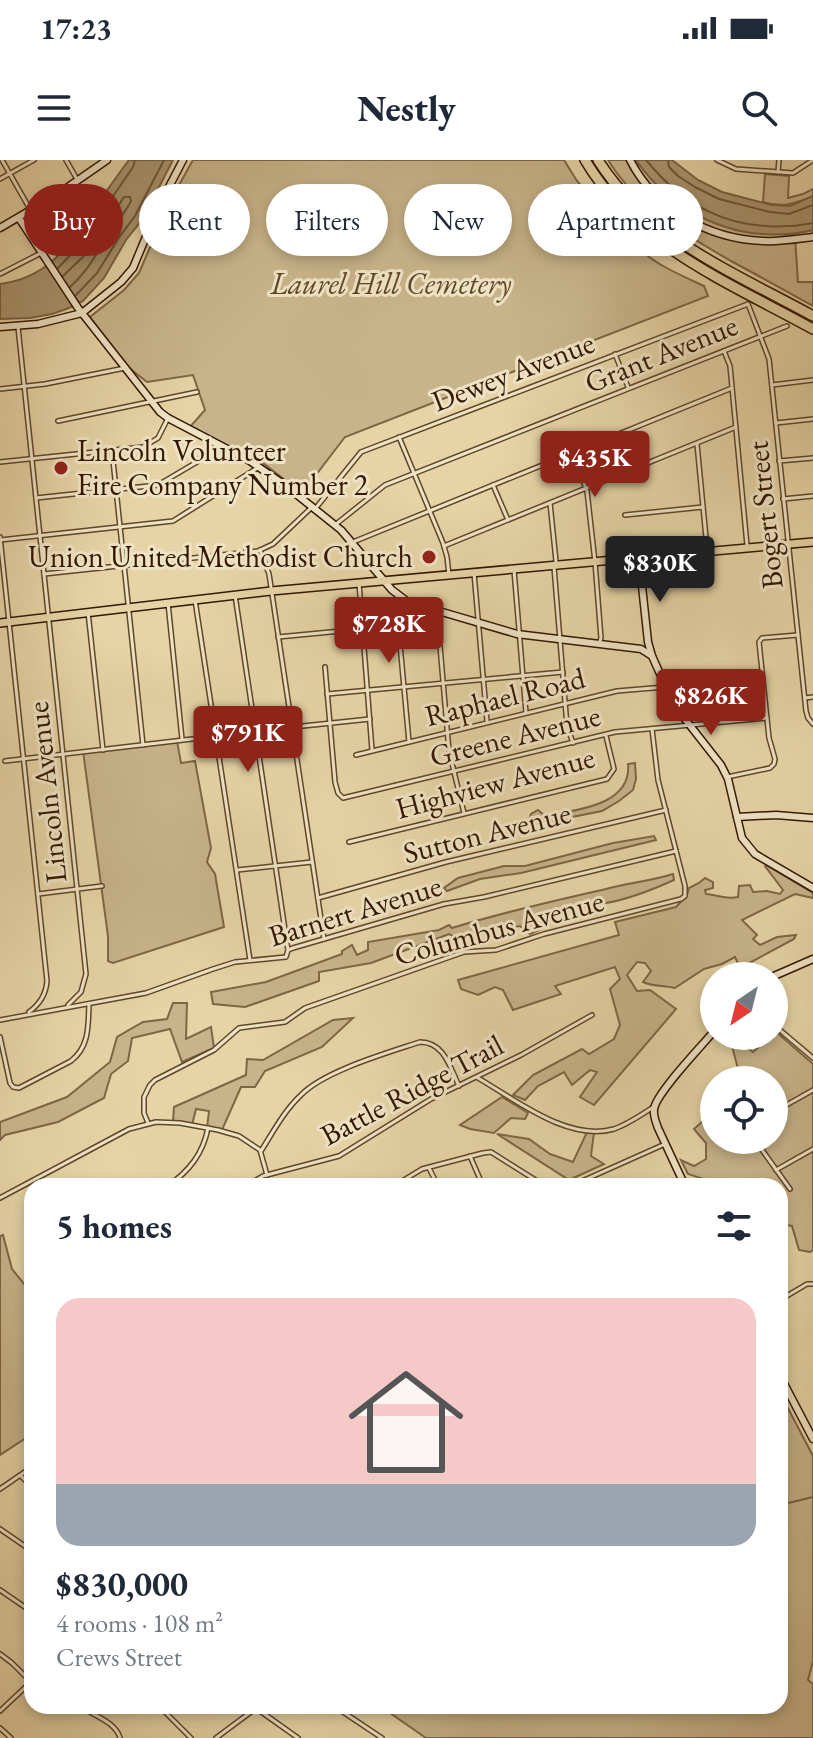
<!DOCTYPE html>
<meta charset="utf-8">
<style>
:root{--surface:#fff;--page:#f6f6f7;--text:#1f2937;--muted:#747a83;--line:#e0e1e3;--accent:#8f2418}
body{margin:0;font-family:"EB Garamond",serif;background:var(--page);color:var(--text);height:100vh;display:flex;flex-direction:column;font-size:30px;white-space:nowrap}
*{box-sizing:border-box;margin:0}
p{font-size:26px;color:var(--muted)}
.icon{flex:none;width:44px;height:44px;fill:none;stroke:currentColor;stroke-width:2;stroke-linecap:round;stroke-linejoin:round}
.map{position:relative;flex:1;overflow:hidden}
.panel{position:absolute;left:24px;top:1018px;width:764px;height:536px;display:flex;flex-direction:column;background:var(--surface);border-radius:24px;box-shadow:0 4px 12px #0003}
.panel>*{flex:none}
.top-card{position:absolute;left:24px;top:24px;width:766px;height:72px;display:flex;gap:16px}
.needle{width:52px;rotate:215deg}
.tools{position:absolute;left:700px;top:802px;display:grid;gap:16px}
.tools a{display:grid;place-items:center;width:88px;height:88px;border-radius:50%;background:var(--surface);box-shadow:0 4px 12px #0003;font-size:40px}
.price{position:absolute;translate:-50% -68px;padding:0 18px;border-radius:8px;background:var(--accent);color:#fff;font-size:26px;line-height:52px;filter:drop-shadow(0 2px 4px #0008)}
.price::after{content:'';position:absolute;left:50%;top:48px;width:24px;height:18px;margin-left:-12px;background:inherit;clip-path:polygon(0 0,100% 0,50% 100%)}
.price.current{background:#222;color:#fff}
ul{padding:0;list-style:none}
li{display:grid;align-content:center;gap:16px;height:424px;padding:0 32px}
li+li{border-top:2px solid var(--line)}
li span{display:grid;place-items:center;height:248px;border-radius:24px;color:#555}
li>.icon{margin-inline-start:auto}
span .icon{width:144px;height:144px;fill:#fffc;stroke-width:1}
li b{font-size:34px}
h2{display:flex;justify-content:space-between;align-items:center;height:96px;padding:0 32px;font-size:34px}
.chip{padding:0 28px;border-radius:36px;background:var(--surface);box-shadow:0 4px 12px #0003;font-size:28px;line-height:72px}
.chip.current{background:var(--accent);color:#fff}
.status{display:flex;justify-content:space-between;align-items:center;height:56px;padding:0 40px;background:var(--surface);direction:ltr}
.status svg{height:22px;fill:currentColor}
header{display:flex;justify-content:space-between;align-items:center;height:104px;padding:0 32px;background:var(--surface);font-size:36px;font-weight:800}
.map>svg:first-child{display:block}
</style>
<div class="status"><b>17:23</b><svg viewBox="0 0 49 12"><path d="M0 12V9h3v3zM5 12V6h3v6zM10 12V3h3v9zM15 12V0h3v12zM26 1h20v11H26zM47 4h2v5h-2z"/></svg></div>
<header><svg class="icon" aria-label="menu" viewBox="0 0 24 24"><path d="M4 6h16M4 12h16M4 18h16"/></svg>Nestly<svg class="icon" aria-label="search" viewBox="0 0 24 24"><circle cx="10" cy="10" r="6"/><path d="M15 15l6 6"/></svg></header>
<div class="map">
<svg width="813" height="1578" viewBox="0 0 813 1578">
<rect width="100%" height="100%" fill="#e6d4a6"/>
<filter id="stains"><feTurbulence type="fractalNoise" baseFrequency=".0025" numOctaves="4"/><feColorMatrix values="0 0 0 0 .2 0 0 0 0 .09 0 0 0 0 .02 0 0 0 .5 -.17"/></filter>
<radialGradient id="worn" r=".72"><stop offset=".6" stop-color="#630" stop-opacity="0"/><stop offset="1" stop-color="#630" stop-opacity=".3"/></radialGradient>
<g fill="#c8b48a" stroke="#7e6645" stroke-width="2">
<path d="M193,0H564L577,21L593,39L601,40L630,67L629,79C649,102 678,114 704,126L708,136L345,277L302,333L259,300L256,302L189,268L205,250L193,215L147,222L128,207L90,157L124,130L139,113L169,43Z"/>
<path d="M608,0H636L639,5L735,70L787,75L813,70V75L795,77L798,122H813V146C786,131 759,116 731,101C684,74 637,47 608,0Z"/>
<path d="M765,14L789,16L788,38L803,34L813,29V36C795,44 782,48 763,42Z"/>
<path d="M177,581L181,603L195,601L211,688L207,702L215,714L224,767L113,803L108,801V776L83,591Z"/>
<path d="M635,603L636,619L633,630L619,641L602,651L537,664L493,676L491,670L529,660L531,654L538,650L545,656C575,650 632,646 628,604Z"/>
<path d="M654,676L656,680L521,713L480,719L447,731L444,728L458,718L504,706H525L613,683Z"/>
<path d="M766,705L813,733V738L795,734L742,760L757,775L753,779L760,785L777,777L796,775L794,779L740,808L735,797L722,804L704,809L675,828C663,825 654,827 643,822L651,811L645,803L637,802L627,815L637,831L650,830L676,849L594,945L580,937L597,912L590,910L572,925L564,912L538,926L525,940L513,935L533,915L582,889L589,894L614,879L620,865L610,829L620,819L615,807L555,826L561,834L513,850L503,830L495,827L478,835L461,829L458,820L619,775L615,762L676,747L687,735L689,728L699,723L705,718L713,722V728L705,730L706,734C718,735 726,740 738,737L739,726L750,725L753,732L767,731L780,734L783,730L765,706Z"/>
<path d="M673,714L674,720C652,730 629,739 606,743C586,747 568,748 548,754L542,769L530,774L520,766L484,771L467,780L464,786L458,787L456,778L449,774L371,803L319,812V821L245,847L213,844L211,832L266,822L342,794V791L352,785L357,795L368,790V782L439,770L449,765L452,768C503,752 554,741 606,729C628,723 651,721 673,714Z"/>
<path d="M173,843H187L186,879L211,867L214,888L182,902L170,869L132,878L128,901L111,914L104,938L58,962L5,975L0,980V962L67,937L110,902L117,877L143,862L167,859Z"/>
<path d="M353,858L322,887L265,911L255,927H241L222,970L207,968L209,951L196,949L192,965L173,962L174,947L246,915L247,899L263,900L333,860Z"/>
<path d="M774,870L813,904V1090L810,1092L799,1090L792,1066L780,1064V1026H710L704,1019L688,1014L681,1000L694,1006L706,999V983L694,969L714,951V980H774V920H741L733,890L734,883L728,876H731L753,892L762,884V876H774Z"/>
<path d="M502,937L528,953L525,959L511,958L494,973L470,969L460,965Z"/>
<path d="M587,972H594L591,996L604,1004L569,1020L497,974L529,979L550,994L573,1002Z"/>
<path d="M3,1075L12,1109L28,1129L32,1146V1274L0,1295V1076Z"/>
<path d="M780,1233L813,1296V1501L808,1520L813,1524V1578H426L380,1546H780Z"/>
</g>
<g fill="#a9946e" stroke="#7a6242" stroke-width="2">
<path d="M129,0H173L142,60L126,80L104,118L83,141L69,148L52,154L30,158L0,159V124C47,118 67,88 92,52C104,35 116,17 129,0Z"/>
<path d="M636,0H672L698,20L722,32L772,45L790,46L813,36V70C744,86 676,58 636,0Z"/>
</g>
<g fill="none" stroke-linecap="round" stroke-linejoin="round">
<g stroke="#6e5637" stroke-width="2">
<path d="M646,0C683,45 728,70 788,66C796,66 805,64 813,63"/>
<path d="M668,0L669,7L678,16L695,27L719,39L770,52L789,54L813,45"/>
<path d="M58,108L79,86L133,7L135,0"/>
<path d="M63,116L87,93L124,37H130L131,41C125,53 116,63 109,74C97,93 87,112 70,127"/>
<path d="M76,135L97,113L120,76L135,56L164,0"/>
</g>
<path stroke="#7a6242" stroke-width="2" d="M780,1345L813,1337"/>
<g stroke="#60462a" stroke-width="6">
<g id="street">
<path d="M2,0L31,51"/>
<path d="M66,0L78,21"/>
<path d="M717,0L736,9L793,13L813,0"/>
<path d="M778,12L779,0"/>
<path d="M0,19L34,0"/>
<path d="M0,114L43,92"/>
<path d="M18,167L86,814L81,832L68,845"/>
<path d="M724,191L730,206L747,385"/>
<path d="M615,194L628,227"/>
<path d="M772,225L813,220"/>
<path d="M0,229L45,224L125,208"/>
<path d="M58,261L197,232"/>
<path d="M776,263L813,259"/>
<path d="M399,277L443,383L447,397L449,415"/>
<path d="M697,284L707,388"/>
<path d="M112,291L143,585"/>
<path d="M572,293L587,331L595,402L601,478L599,484"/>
<path d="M779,301L813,298"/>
<path d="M0,302L143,287L158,278L168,258"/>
<path d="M493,325L508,360"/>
<path d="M36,338L158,325L197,302L203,295L210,281"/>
<path d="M783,339L813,336"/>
<path d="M550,343L556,401L554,407L567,566L573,583"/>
<path d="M315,349L361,292L748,144L769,199L806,551L808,558L813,564"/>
<path d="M625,355L703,347"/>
<path d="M335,365L385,325L787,166"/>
<path d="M0,377L47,821C46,835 40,844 29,852"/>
<path d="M0,380L173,361L259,307"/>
<path d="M353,382L732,228"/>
<path d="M444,386L736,267"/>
<path d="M260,390L269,414L324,779"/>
<path d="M514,410L526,553"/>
<path d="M474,413L487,561"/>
<path d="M44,414L258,391L273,384L311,348"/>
<path d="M359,423L372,590"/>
<path d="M235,435L288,790"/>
<path d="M398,435L396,441L409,582"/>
<path d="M195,440L250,800"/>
<path d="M168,443L182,579"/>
<path d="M437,451L449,591L464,653"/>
<path d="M88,452L103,590"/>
<path d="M278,477L362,469"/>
<path d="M325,507L335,622L338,633L343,638L615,572L767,558"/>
<path d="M327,534L563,512"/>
<path d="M805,538L813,537"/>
<path d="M356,595L617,531L665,527"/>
<path d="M5,601L303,566L370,559"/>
<path d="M727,617L770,608L774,604L775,599L769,578L759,482L762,478L798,475"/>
<path d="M349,682L607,619L614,609L606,576"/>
<path d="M237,710L312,702"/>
<path d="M38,734L102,726"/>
<path d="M318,738L446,702L666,650"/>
<path d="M0,860L146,833L213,809L235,802L286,797L288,790L293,788L444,744L484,737L676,691"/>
<path d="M774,865L813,898"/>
<path d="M0,877L10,923L13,927L19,928L71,901C90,886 88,865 89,844"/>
<path d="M478,918C516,940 568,982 614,969C628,964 639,956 652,948"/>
<path d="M774,952L813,930"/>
<path d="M148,963L144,953V937L150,925L155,920L214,890L239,868L285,862L305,848L464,792L496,790L544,774L681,739L685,736V726L658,620L652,569"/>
<path d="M755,980L790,1029"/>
<path d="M261,991C273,972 284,951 301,935C324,911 387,893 420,882C444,882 450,907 459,926"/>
<path d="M470,996L483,1026"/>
<path d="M429,1008L438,1026"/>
<path d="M776,1010L813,989"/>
<path d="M168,1026C189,1011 203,994 208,968"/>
<path d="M246,1026L263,1016L339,996L431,939L521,895L592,855"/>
<path d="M394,1026L422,1009L483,993L491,992L545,1026"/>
<path d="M571,1026L665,984"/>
<path d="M0,1038L129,969L156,962L180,963L218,970L239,976L260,990L267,1015"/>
<path d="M780,1140L807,1124H813"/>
<path d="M21,1316L32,1327"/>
<path d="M0,1329L32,1307"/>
<path d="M0,1369L32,1391"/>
<path d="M0,1430L32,1452"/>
<path d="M0,1494L12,1503L31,1522"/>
<path d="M159,1546L191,1578"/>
<path d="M253,1546L298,1578"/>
<path d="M334,1546L382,1578"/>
<path d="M85,1549C97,1557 116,1563 120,1578"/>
<path d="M0,1551L32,1521"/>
<path d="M0,1568L11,1578"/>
<path d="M216,1578L259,1546"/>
</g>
</g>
<g stroke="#331700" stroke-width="9">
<g id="secondary">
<path d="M630,0C655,49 708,79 763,81C779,82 797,79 813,77"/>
<path d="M19,58L78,148L160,252L168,258L250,301L286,326L341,370L392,430L408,442L517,474L641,489L652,496"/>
<path d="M0,68L58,34L107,0"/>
<path d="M0,167L38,164L82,153L121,122L133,108L158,48L183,0"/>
<path d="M639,398L648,482L652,496L674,545L721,605L728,619L742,678L755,694L813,728"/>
<path d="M737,657L776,655L813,658"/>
<path d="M774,816L813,799"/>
<path d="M685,1026L658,968C656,962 653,956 654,949C656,933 702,886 714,871"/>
<path d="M780,1216L813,1279"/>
</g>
</g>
<g stroke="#331700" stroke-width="10">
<path id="primary" d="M0,463L271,431L813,382"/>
</g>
<g stroke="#331700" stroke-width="12">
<g id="highway">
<path d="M585,0C636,86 728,122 813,169"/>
<path d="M598,0C647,78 735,113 813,156"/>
</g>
</g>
<use href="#street" stroke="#efe3c5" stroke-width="3"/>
<use href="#secondary" stroke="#efe3c5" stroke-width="6"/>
<use href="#primary" stroke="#e6d4a6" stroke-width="7"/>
<use href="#highway" stroke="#e6d4a6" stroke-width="9"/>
</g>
<g fill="#8f2418" stroke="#efe3c5" stroke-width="3">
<circle cx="61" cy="308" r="8"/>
<circle cx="429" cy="397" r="8"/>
</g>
<g text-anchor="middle" stroke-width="6" stroke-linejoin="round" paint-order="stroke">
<g font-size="30" font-style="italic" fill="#604629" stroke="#efe3c5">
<text x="391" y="134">Laurel Hill Cemetery</text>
</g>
<g font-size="30" fill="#331700" stroke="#efe3c5">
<text transform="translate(661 194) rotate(-22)" y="10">Grant Avenue</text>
<text transform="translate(513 212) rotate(-21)" y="10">Dewey Avenue</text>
<text transform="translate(765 355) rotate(-96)" y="10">Bogert Street</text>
<text transform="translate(505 537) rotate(-14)" y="10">Raphael Road</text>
<text transform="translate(515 576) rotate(-14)" y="10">Greene Avenue</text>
<text transform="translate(495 623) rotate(-15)" y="10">Highview Avenue</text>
<text transform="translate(47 632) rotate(-96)" y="10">Lincoln Avenue</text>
<text transform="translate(487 673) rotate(-14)" y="10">Sutton Avenue</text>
<text transform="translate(355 751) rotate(-17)" y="10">Barnert Avenue</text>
<text transform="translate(499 768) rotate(-15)" y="10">Columbus Avenue</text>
<text transform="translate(412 930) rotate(-28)" y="10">Battle Ridge Trail</text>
</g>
<g font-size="30" fill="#331700" stroke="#efe3c5" text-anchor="start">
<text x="77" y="301">Lincoln Volunteer<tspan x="77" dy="34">Fire Company Number 2</tspan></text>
<text x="413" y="407" text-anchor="end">Union United Methodist Church</text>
</g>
</g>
<rect width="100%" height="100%" filter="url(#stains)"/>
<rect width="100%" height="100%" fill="url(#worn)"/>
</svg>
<div class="tools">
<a><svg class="needle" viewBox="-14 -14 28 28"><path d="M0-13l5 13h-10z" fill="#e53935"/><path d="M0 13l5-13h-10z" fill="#747a83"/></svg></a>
<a><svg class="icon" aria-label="locate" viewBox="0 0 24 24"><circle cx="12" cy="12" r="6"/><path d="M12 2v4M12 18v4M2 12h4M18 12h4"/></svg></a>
</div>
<b class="price" style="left:595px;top:339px">$435K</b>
<b class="price current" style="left:660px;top:444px">$830K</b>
<b class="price" style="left:389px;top:505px">$728K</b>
<b class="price" style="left:711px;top:577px">$826K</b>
<b class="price" style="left:248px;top:614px">$791K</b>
<div class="top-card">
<a class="chip current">Buy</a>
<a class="chip">Rent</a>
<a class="chip">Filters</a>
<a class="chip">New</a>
<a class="chip">Apartment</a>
</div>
<section class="panel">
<h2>5 homes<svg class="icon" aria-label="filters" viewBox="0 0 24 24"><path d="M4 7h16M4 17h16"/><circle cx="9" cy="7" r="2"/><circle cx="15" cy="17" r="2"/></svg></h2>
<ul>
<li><span style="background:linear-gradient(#f6c9c9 75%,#9aa5b1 0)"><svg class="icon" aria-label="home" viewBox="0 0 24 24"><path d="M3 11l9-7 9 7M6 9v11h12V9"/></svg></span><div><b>$830,000</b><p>4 rooms · 108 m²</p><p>Crews Street</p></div></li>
</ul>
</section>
</div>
